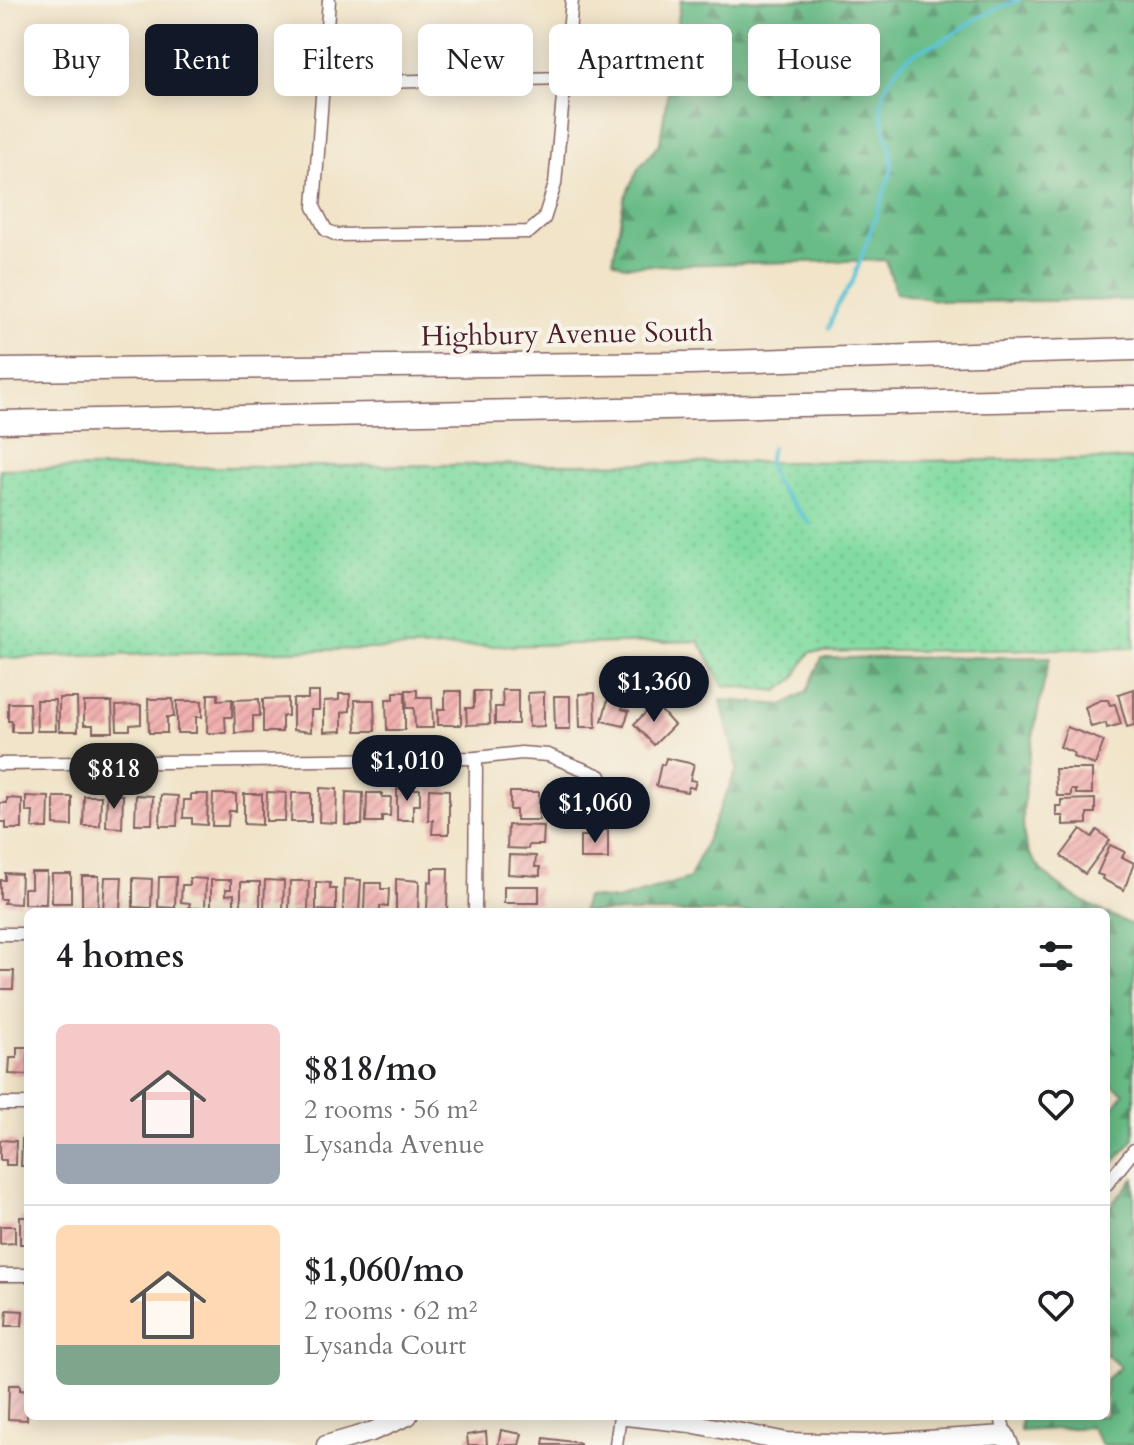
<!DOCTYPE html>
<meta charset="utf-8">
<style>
:root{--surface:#fff;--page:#f2f2f2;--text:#202124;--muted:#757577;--line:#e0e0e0;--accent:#111827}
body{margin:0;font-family:Cardo,serif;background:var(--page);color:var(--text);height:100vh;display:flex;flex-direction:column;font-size:30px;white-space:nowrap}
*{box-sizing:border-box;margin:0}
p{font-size:26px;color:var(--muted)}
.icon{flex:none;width:44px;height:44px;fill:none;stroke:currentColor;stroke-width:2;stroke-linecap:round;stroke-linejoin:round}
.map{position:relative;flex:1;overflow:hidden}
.details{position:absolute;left:24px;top:908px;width:1086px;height:512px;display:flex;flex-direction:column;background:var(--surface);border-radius:12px;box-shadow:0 4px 20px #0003}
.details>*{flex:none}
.top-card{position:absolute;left:24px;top:24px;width:1086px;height:72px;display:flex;gap:16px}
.price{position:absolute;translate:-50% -68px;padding:0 18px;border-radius:28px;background:var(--accent);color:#fff;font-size:26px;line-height:52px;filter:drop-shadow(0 2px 4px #0008)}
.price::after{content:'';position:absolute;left:50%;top:48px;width:24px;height:18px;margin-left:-12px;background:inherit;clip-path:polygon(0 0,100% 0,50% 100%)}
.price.selected{background:#222;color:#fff}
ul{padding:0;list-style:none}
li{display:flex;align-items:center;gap:24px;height:200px;padding:0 32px}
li+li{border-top:2px solid var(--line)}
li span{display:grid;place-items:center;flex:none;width:224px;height:160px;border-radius:12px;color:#555}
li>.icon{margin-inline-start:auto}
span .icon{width:96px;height:96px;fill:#fffc;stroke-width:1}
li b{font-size:34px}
h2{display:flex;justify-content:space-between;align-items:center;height:96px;padding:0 32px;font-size:34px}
.chip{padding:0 28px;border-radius:12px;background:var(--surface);box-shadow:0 4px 20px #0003;font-size:28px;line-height:72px}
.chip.selected{background:var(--accent);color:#fff}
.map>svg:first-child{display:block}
</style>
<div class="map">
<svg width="1134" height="1445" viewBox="0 0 1134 1445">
<defs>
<pattern id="grass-dots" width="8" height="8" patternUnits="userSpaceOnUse" patternTransform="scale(2)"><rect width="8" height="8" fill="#82dca1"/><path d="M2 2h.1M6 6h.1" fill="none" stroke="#72bc8b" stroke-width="1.8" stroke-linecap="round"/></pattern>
<pattern id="forest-firs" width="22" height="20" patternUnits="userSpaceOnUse" patternTransform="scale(2)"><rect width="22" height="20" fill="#69bc87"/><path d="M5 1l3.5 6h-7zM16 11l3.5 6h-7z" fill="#58986f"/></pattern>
<pattern id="building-hatch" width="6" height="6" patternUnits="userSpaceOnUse" patternTransform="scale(2)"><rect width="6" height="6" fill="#f0b0af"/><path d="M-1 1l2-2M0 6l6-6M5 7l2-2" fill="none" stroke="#cf9797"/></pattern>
</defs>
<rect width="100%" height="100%" fill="#f7f3e8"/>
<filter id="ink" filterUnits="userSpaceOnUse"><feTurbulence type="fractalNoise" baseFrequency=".0125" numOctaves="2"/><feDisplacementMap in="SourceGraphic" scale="16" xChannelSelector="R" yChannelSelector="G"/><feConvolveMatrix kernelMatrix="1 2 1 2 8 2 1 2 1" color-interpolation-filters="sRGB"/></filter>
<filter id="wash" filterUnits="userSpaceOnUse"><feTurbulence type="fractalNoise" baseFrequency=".006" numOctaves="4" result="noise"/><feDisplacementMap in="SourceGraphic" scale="32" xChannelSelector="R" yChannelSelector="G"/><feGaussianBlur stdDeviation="1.8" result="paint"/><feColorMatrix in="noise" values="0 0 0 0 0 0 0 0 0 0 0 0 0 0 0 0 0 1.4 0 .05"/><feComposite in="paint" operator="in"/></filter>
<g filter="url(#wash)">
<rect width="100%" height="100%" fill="#f1e4c9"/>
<path fill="url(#grass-dots)" stroke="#667e66" stroke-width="2" d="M1134,459V648L810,652L794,679L778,691L723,685L699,641L0,658V469Z"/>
<g fill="url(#forest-firs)" stroke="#5a6e59" stroke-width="2">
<path d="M681,0H1134V300L948,302L896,293L886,260L624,266L613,261L624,199L638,169L660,143Z"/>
<path d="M1050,657C1041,695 1012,819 1028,851C1043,880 1076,899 1104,912H582L586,897L617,900L690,878L737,769L721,700L784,705L807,691L822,658Z"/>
<path d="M1106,913L1134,926V1139L1106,1172V1117L1124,1093L1106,1081Z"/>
<path d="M1134,1178V1445H1102L1091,1427L1020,1431L1021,1416H1106V1379L1120,1367L1106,1354V1211Z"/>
</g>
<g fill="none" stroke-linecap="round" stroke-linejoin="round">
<g stroke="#59c2d5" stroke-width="4">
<path d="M829,328L837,306L853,281L891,173C896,145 881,132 881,107C882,87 898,62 916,52C927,46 939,44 949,37C972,21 992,9 1019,0"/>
<path d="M772,448C758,476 794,503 809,523"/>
</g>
</g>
<g id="blocks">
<g fill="url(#building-hatch)">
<path d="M611,688L627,693L622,709L629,711L624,726L602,721Z"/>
<path d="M1134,689V725L1127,727L1118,694Z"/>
<path d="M406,690H417V697H432L433,728H415L414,708H407Z"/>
<path d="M502,690H518V724H495V707H503Z"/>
<path d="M445,691H461V725H438V709H445Z"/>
<path d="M474,691H489L490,724L467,725L466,708H474Z"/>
<path d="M308,692H319V710H311V732L293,730V699H308Z"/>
<path d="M394,692H405V730H387L386,699H394Z"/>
<path d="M544,692V726L529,727L528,693Z"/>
<path d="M595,693L596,727H580L579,694Z"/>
<path d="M208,694H218V700L232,699V717H225L226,733H207Z"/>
<path d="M339,694H350V711L342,712V731L324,732V701L339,700Z"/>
<path d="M554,696H570V729H555Z"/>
<path d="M59,698H77L78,731H59Z"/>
<path d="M288,698V716H282V732H263V699Z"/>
<path d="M148,699H173L174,717H167V733H149Z"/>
<path d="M259,699L260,716H253V732L235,733L234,700Z"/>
<path d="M36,700H55L56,731H37Z"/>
<path d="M355,700H374L375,731H356Z"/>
<path d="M1101,700H1108L1110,705L1115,704L1121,724L1107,728L1106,723L1091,727L1085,707Z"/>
<path d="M177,701H202V717H196V733H177Z"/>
<path d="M84,702H112L113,732H93V725H84Z"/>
<path d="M8,703H29L30,732H12V721H8Z"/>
<path d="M655,704L674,725L654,745L634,724Z"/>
<path d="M141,705V724L130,725V730H117L116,706Z"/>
<path d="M1067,727L1104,741L1095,765L1073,757L1074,753L1060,747Z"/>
<path d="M666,758L694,764L690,780L696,781L694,788L689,787L687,792L656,786L661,764L664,765Z"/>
<path d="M1055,769H1092V794H1076V790H1071V796H1057Z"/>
<path d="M320,788L337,789L336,823L319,822Z"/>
<path d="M397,789H420V805H413V820H397Z"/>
<path d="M429,789L449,790V834H432L433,820H428Z"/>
<path d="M267,792L286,793L285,821H266Z"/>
<path d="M346,792L363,793L362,825H345Z"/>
<path d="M510,792H539V820H516V810H510Z"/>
<path d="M292,793H311V822H291Z"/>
<path d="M367,793H382V797H391L390,816H382V822H366Z"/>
<path d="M107,794L123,795L122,828L106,827Z"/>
<path d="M191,794H208L207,825L192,824V818H183L184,800H191Z"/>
<path d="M213,794H236V811H229L228,826H212Z"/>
<path d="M244,794H262V825L244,824Z"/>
<path d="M136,795L153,796L152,824H135Z"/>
<path d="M161,795L178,796L177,826H160Z"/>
<path d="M26,796L49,797L48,828H32L33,812H26Z"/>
<path d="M84,796H101L100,826H83Z"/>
<path d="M54,797H72V826L54,825Z"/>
<path d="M7,798L22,799V829H6V822H0V803H7Z"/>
<path d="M1095,799V813H1087V824L1063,825V816H1056V806H1061V800Z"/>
<path d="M508,825L544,826L543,845H529L528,849L507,848Z"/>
<path d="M1081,829L1092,837L1097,830L1110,840L1085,874L1061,856Z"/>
<path d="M589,830H608V859H580V836H589Z"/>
<path d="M1110,845L1125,852L1122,857L1134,863L1124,890L1102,879L1103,876L1097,874Z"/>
<path d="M509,855L536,856L535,867H540V876L508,874Z"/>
<path d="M432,868H448L447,912H427L428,881L432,882Z"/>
<path d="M31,872H47L46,904H24V888H31Z"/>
<path d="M5,873L21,874L20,904L4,903L5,899H0V880H5Z"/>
<rect x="52" y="874" width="19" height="29"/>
<path d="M82,876H99L98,907L82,906Z"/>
<path d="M105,877H122L120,910H103Z"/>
<path d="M159,877H176L175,908L158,907Z"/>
<path d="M133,878L152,879L151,908L133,907Z"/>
<path d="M190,878L206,879L205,908H189L190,903L181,902L182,885H190Z"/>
<path d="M344,879L361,880L359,912H343Z"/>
<path d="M396,879L419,881L418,912L396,911Z"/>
<path d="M211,880H231V889H226V895L234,894V910H211Z"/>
<path d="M265,880L284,881L283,910H264Z"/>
<path d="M290,881H309L308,910H289Z"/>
<rect x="241" y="882" width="19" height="30"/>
<path d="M316,882L330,883V889H336V911L316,910Z"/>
<path d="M365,883H381V889H389L388,907L380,906V912H364Z"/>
<rect x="504" y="886" width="35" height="17"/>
<path d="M0,971H14L13,989H0Z"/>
<path d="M17,1047H28V1075L9,1074L10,1058H17Z"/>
<path d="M22,1139H28V1166H21Z"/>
<path d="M0,1140L16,1141L15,1165H6V1160H0Z"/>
<rect x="20" y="1217" width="8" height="27"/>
<path d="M0,1226H15V1243L0,1244Z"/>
<path d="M7,1310L23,1311L22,1326H6Z"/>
<path d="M9,1385H20V1390L28,1391L27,1420L8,1419Z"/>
<path d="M501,1430L522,1434L519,1445H498Z"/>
<path d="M486,1432L487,1445H468L467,1435Z"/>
<path d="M544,1438L580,1443V1445H543Z"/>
</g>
</g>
</g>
<g filter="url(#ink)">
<use href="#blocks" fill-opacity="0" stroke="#846462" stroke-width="2"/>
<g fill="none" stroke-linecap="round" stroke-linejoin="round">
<g stroke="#846462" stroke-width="15">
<g id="street">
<path d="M329,0L314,207L326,230L337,235L529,232L544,219L555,184L572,0"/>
<path d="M323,83L567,78"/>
<path d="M0,764L476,758L521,753L548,755L600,776"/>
<path d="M475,912L476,758"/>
<path d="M0,934H28"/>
<path d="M0,1104H28"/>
<path d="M1106,1185L1134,1150"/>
<path d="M0,1275H28"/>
<path d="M1001,1416L1005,1435"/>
<path d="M616,1445L620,1416"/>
</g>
</g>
<g stroke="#846462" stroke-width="21">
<g id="secondary">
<path d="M626,1416L690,1423L787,1442L864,1444L1005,1435L1009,1445"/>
<path d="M326,1445L371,1432L408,1416"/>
</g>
</g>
<g stroke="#846462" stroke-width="25">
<g id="highway">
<path d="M0,370L690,363L1134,349"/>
<path d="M0,422L1134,398"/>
</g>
</g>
<use href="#street" stroke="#fff" stroke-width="12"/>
<use href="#secondary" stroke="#fff" stroke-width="18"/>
<use href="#highway" stroke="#fff" stroke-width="22"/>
</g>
</g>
<g text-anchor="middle" stroke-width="8" stroke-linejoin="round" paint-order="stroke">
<g font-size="28" fill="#4a1f2b" stroke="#f7f3e8">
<text transform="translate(567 333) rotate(-1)" y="10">Highbury Avenue South</text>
</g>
</g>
</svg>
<b class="price" style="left:654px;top:724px">$1,360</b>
<b class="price" style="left:407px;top:803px">$1,010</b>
<b class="price selected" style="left:114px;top:811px">$818</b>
<b class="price" style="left:595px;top:845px">$1,060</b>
<div class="top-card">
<a class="chip">Buy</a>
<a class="chip selected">Rent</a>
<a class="chip">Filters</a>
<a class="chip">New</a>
<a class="chip">Apartment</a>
<a class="chip">House</a>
</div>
<section class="details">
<h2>4 homes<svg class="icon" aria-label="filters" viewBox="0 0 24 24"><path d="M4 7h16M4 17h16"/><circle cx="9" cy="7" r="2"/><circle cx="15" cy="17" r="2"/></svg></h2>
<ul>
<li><span style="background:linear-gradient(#f6c9c9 75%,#9aa5b1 0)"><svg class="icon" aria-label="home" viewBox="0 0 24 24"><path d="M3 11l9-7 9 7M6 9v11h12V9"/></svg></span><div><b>$818/mo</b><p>2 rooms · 56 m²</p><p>Lysanda Avenue</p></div><svg class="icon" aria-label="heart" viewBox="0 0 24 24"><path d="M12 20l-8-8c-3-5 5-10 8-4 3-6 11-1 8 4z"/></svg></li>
<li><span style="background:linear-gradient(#ffd9b3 75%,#7fa58c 0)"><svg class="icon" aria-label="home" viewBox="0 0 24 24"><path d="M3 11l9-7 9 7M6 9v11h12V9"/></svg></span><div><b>$1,060/mo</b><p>2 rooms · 62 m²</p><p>Lysanda Court</p></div><svg class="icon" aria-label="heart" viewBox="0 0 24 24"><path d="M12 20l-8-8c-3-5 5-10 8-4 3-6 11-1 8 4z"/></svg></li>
</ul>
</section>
</div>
